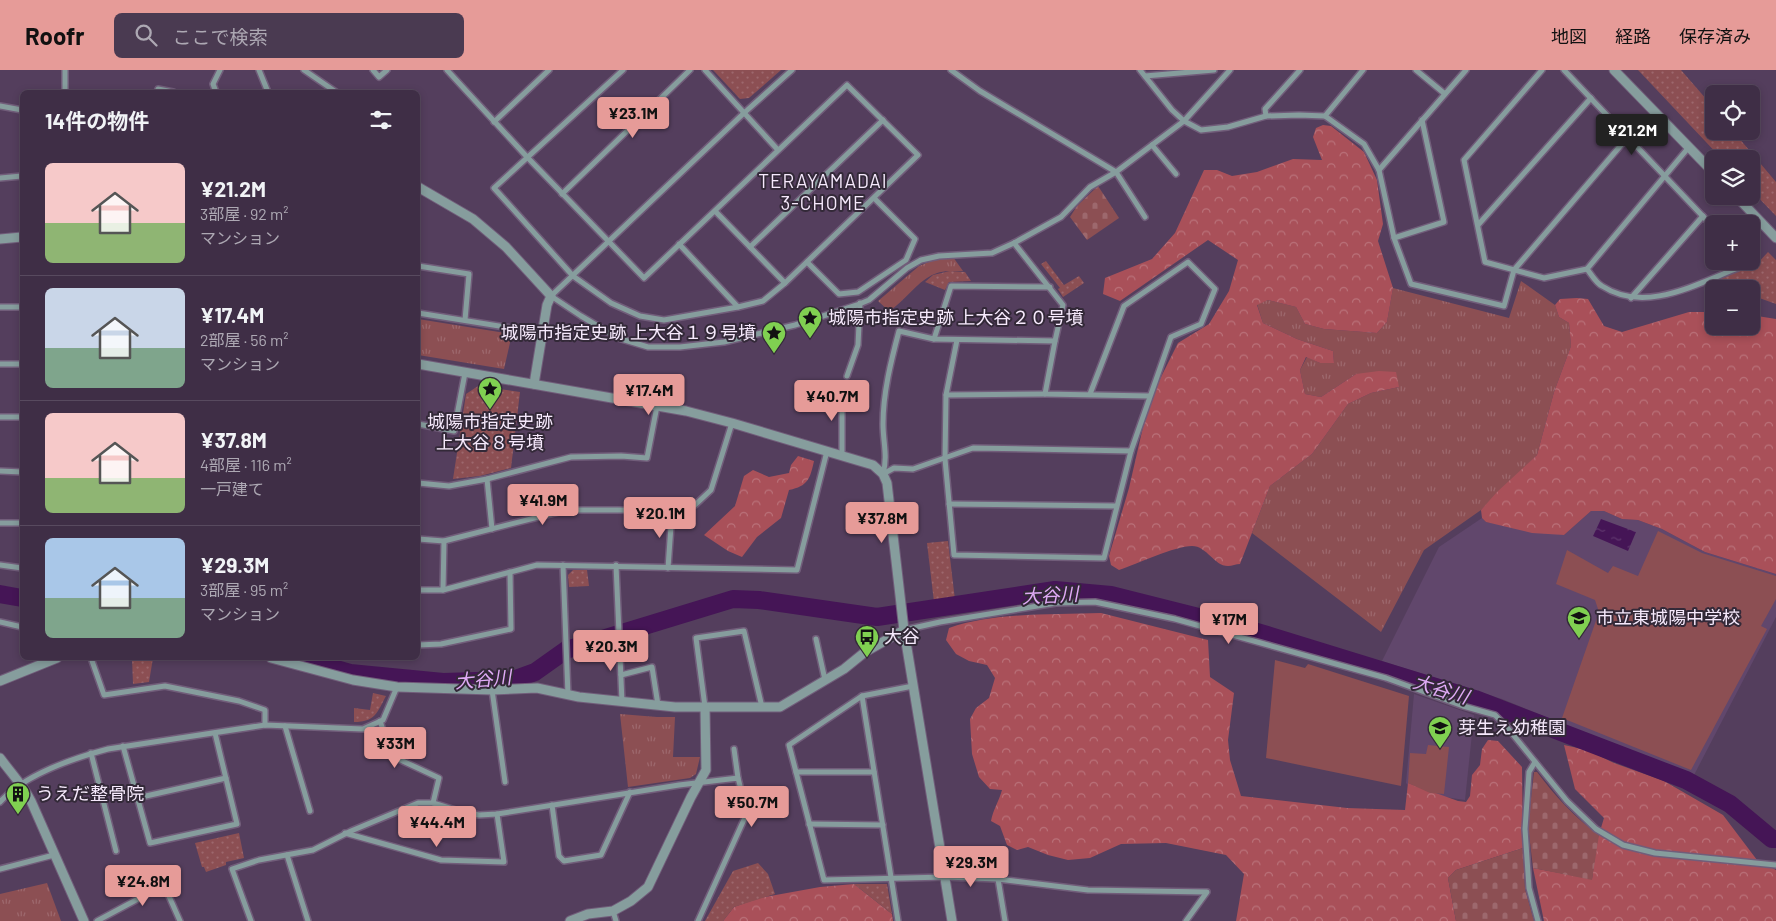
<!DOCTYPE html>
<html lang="ja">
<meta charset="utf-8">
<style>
:root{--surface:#3f2e46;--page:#4a3a51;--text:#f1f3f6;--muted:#ada8b3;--line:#584a5f;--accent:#e69b98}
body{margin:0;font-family:Barlow,"Noto Sans JP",sans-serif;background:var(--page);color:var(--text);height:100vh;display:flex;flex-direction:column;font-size:19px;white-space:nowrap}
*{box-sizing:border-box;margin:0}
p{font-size:16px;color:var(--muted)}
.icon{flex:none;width:28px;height:28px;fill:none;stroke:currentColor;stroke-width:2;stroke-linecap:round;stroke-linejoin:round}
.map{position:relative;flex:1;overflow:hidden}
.drawer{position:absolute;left:20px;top:20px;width:400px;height:570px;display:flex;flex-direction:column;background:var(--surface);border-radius:8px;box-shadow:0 2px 8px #0003,0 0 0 1px var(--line)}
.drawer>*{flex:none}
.controls{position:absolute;left:1705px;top:15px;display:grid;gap:10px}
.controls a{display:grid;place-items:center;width:55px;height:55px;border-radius:8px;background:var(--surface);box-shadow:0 2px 8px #0003,0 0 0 1px var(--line);font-size:25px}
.price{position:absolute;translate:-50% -42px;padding:0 11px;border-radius:5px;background:var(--accent);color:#111;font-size:16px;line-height:32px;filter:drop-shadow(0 1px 2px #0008)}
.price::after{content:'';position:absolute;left:50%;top:30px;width:15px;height:11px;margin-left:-8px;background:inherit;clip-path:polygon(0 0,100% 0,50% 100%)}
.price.on{background:#222;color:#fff}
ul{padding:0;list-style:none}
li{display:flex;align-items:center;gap:15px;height:125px;padding:0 25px}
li+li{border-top:1px solid var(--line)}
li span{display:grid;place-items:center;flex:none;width:140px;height:100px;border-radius:8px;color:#555}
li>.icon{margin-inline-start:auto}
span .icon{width:60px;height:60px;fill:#fffc;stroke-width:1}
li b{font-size:21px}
h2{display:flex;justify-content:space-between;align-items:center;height:60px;padding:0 25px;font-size:21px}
header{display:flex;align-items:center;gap:30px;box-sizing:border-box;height:70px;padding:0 25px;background:var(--accent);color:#111}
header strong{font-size:24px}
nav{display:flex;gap:28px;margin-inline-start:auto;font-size:18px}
.search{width:350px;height:45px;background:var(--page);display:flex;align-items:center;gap:12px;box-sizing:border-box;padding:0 18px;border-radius:8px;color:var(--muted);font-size:19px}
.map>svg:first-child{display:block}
</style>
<header>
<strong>Roofr</strong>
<div class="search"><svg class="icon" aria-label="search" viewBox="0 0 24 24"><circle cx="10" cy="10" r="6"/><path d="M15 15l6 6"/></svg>ここで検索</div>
<nav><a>地図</a><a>経路</a><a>保存済み</a></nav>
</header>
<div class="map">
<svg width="1776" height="851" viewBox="0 0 1776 851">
<defs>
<pattern id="grass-tufts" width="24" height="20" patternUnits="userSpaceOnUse" patternTransform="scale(1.25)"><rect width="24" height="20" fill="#8c4f53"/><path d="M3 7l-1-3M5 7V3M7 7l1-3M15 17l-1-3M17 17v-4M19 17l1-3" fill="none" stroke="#9d686d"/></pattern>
<pattern id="forest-crowns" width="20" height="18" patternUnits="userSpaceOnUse" patternTransform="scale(1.25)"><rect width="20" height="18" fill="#a95059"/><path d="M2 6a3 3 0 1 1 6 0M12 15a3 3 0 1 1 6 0" fill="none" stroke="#ba727a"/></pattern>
<pattern id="cemetery-stones" width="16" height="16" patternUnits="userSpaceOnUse" patternTransform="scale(1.25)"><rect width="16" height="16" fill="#8c4f53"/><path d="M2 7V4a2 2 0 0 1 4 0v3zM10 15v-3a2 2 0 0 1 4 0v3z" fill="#9d686d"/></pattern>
<pattern id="park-dots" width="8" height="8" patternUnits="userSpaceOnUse" patternTransform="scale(1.25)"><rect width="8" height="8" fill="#8c4f53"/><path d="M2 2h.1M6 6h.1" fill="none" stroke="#9d686d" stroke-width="1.8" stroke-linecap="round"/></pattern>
<pattern id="water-ripples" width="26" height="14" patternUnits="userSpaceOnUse" patternTransform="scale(1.25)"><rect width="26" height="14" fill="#451556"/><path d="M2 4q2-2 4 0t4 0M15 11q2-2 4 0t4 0" fill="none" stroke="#60376f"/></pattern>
</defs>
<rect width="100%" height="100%" fill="#543e5d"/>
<g fill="#61476c">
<path d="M1591,441H1604L1622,449L1638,450L1662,459L1705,482L1776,504V547L1693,707L1502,629L1382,591L1439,477L1482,448L1486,452L1502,455L1564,465Z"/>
<path d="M1414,624L1474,645L1465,730L1431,725L1409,716L1406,713Z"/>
</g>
<g fill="url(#grass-tufts)">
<path d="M941,187H953L963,201C953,201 941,200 932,205C916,213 905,231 889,241L878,231L919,196Z"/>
<path d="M1521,211L1555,235L1559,247L1569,253L1571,276L1554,322L1537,385L1481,440L1424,480L1381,562L1252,463L1270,416L1312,384L1348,334L1371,323L1399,317L1356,304L1321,327L1305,324L1300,300L1307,287L1320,293H1334L1333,281L1297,269L1263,253L1257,234L1268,230L1296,237L1305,254L1324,259L1377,263L1387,252L1393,218L1509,248Z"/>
<path d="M418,249L512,264L504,299L418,285Z"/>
<path d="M620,644L657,647H675L673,687H700L696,704L690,708L628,717Z"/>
<path d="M47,813L61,851H0V824Z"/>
</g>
<g fill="url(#forest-crowns)">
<path d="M1323,55L1331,56L1364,82L1377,110L1383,154L1378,171L1393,218L1387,252L1377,263L1324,259L1305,254L1296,237L1268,230L1257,235L1263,253L1297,269L1333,281L1334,293H1320L1306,287L1300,300L1305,324L1321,327L1356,304L1379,301L1396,302L1399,317L1371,323L1348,334L1312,384L1270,416L1240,494C1236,494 1232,496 1228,496C1214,496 1207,476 1192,476C1175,476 1137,494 1119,500L1111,495L1109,486L1129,418L1149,331L1178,273L1209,254L1229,221L1238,190L1208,170L1120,231L1103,224L1105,208L1152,189L1175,163L1204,100H1217L1232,106L1257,102L1293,89L1322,90L1313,67L1316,58Z"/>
<path d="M1577,228L1588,229L1604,256L1622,262L1689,242H1714V256H1751V245L1776,249V504L1705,482L1662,459L1638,450L1622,449L1604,441H1591L1564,465L1532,463L1486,452L1482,448L1481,440L1497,422L1537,385L1554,322L1571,276L1569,253L1559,247L1555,235L1560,229Z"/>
<path d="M798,386L814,391C810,409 808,416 789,420L781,448L757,467L742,487L728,481L704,465L735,436L744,406L753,400L769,407L789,403L791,395Z"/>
<path d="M1101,543L1208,570L1210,607L1234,623L1228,670L1230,690L1241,726L1347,738L1405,740L1408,713L1458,731L1466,732L1470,726L1472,705L1480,695L1482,679L1488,670L1498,671L1522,697L1523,778L1456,800L1448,808L1456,851H1236L1244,804L1226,785L1166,773L1121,774L1090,788L1068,790L1048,785L1028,777L1017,780L1007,775L1000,756L991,751C993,740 999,731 1002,720L990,719L979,707L972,684L970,649L976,638L989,628L995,608L987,595L969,591L956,584L946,570L949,558C995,542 1052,545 1101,543Z"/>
<path d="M1564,675L1587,680L1614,693L1664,711L1723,745L1757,790L1776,800V851H1544L1533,798L1592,809L1597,771L1604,748L1575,719Z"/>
<path d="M854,814L892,844L893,851H723L734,837L759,828L820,817Z"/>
</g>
<g fill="url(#cemetery-stones)">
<path d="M1098,116L1119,148L1087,170L1070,147L1077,136Z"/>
<path d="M1534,702H1537C1555,726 1574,747 1599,765L1592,810L1533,798L1528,755Z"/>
<path d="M1523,778L1525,819L1534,851H1456L1448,808L1456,800Z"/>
</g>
<g fill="url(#park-dots)">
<path d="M713,0H781L749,28L740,29Z"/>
<path d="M1638,0H1681L1714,38V61H1733L1776,112V146L1751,120V89H1722Z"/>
<path d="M1768,182L1776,190V234L1751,225V219H1734L1714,212L1746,196L1756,195Z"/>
<path d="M1046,191L1064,215L1079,206L1084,213L1063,227L1058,219L1060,218L1041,194Z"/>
<path d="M950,201L965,202L971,211L949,212L945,220L925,212L933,205Z"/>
<path d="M478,316L520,322L511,398L480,406L453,409L466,324Z"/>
<path d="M948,471L955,530L934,532L927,473Z"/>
<path d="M573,500H587L589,516L569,517L568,505Z"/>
<path d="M132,588H153L149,612L133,614Z"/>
<path d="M373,623L386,626C377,643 375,652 354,652V638L370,640Z"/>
<path d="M239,763L244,788L226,792V795L206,802L204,797H202L195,773Z"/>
<path d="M758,793L768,804L775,824L734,837L723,851H705L733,801Z"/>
<path d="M854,814H887L892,844Z"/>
</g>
<g fill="#8c4f53">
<path d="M1658,461L1702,483L1776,506V529L1761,556L1767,559L1691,700L1562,648L1599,542L1595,530L1556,514L1567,480L1608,503L1613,496L1638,506Z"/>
<path d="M1275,590L1305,598L1308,594L1409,626L1401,716L1266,688Z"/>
<path d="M1428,675L1449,677L1444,724L1430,723L1408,713L1410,683L1426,684Z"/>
</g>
<path fill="url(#water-ripples)" d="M1601,449L1636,462L1628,481L1593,466Z"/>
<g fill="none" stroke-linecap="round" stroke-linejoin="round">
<g stroke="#451556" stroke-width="18">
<path d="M0,524L22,528"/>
<path d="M297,588L350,603L443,612L513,610L535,602L566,580L733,529L759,530L877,547L1055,520L1111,525L1254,561L1475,629L1686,710L1730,734L1772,769H1776"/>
</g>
<g stroke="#715d7a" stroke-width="8">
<g id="minor">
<path d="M259,0L268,22"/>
<path d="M304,0L336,22"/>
<path d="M373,0L379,7L387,0"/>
<path d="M447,0L528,88L644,208L847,15L918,85L785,213L763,231L738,237L679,174"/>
<path d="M623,0L494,118L573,206L611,233L640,246L664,250L738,237"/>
<path d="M705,0L778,80"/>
<path d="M792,0L744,43L551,226L581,246L618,268L648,277H680L724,272L795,255L857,235L869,230L907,198L921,190L939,186L992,183L1014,173L1061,147L1090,117L1116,102L1184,51L1230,0"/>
<path d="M951,0L980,21L1116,102L1145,147"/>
<path d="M1140,0L1172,40L1184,51L1201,60L1228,57L1266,46L1299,45L1325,46L1364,74L1379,100L1394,168L1411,214L1504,236L1514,200L1628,67"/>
<path d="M1416,0L1445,24"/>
<path d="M1542,0L1464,90L1485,192L1544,208L1587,199L1689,77"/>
<path d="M1564,0L1714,158"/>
<path d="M1145,6L1214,0"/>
<path d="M65,22V0"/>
<path d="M157,22L158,19L173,22"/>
<path d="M216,22L213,14L220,0"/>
<path d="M0,36L22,40"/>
<path d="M1266,46L1265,39L1300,0"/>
<path d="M1325,46L1363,0"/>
<path d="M494,52L549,0"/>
<path d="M1152,75L1176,104"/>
<path d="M1379,100L1466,0"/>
<path d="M0,108L22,106"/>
<path d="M562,124L690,0"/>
<path d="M715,141L785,213"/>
<path d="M1478,155L1591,28"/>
<path d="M1394,168L1444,152L1422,50"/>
<path d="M1014,173L1063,235L1055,271"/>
<path d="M750,177L883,50"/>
<path d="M807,192L839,224L858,222L906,190L915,169L874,128"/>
<path d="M418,196L469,204L465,250"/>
<path d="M1587,199C1591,204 1596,213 1602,216C1645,244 1696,214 1738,198L1739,191"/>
<path d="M1631,228L1703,146"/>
<path d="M0,237H22"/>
<path d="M418,243L542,263"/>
<path d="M934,269L951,216L1050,217"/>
<path d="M957,270L946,325L945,389L954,485L1104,488L1131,381L1171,267L1201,254L1215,219L1188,192L1124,236L1090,324"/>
<path d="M0,294H22"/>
<path d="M847,306L858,275L860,233"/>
<path d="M946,325L1045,324"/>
<path d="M0,347H22"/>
<path d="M418,354L454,361L465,303"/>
<path d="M842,385V339L844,320"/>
<path d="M0,401L22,402"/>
<path d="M883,404C888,386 883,372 883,354C883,323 891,291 899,261L934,269L1055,271L1045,324L1149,326"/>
<path d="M883,404L894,398L913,399L973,378L1131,381"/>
<path d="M487,409L492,459"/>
<path d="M418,413L449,416L487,409L571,387L621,386L647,388L657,336"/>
<path d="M949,434L1116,436"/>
<path d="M0,453H22"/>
<path d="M418,469L444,471L566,440H620L672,442L695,435L711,420L732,353"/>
<path d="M0,495L22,498"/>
<path d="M563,495L568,625"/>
<path d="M616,495L622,632"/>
<path d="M668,498L672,442"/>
<path d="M418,520H443L537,495L797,500L827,381"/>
<path d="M443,520L444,471"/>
<path d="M0,552L22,557"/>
<path d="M904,560L940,552L1056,533L1095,532L1175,549L1386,608L1463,636L1495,645L1506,656L1567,731L1596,759L1623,775L1655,783L1776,795"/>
<path d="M816,569L825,610"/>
<path d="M418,575L441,574L511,559L510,502"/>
<path d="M91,588L104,625L165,616L239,631L265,640V655"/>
<path d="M621,605L652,597L658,635"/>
<path d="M913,616L862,626L789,675L824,810L945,807L998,809L1088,820L1207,822L1186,851"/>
<path d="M492,620L505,712"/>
<path d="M862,626L898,851"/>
<path d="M705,637L696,568L744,561L762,637"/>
<path d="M380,651L392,686L439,708L433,733"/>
<path d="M285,656L310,741"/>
<path d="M123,676L150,773L237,754L215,663"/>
<path d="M734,679L738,708"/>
<path d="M91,683L116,781"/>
<path d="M1535,692L1529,702L1525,759L1529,818L1538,851"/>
<path d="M796,702H874"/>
<path d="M137,728L226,708"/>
<path d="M0,732C24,705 74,688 108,679L265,655L363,659L383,650L397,617"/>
<path d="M552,735L559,786L564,791L601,785L630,722"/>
<path d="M809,754L883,755"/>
<path d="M345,763L441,790L504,792L497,744"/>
<path d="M287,785L308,851"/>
<path d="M0,799L54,785"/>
<path d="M998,809L1005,851"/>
<path d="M613,841L616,851"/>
<path d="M97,851L164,815L180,851"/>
<path d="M251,851L232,799L259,790L313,780L351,761L418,733H433L459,741L479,745L497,744L679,715L738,708L747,743L698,851"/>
</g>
</g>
<g stroke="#715d7a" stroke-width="11">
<g id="tertiary">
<path d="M1614,0L1714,103"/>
<path d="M418,117L473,149L506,177L551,226L547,235L534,314"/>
<path d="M1736,126L1776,168"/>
<path d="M0,169L22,167"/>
<path d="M418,294L686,341L732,353L873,395L883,404L887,413L904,560L952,851"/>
<path d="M271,588L353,610L397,617L492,620L537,618L579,627L675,637H780L844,599L865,582L904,560"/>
<path d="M0,611L57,588"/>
<path d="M0,688C11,703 22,714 31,731L84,851"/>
<path d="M570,851L588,844L613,841L631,831L648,817L691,727L706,700L705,637"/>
</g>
</g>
<use href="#minor" stroke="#869d9d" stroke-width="5"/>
<use href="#tertiary" stroke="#869d9d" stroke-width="9"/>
</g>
<defs>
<g id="sight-pin" transform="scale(1.25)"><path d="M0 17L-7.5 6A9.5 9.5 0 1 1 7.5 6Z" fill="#80d051" stroke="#332938"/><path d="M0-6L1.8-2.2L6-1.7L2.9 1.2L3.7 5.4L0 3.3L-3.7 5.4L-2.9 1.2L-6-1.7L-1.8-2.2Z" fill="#111"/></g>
<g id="school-pin" transform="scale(1.25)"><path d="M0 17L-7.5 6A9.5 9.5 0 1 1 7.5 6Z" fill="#80d051" stroke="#332938"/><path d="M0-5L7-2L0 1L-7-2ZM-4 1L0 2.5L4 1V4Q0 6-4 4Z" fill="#111"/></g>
<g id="bus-pin" transform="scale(1.25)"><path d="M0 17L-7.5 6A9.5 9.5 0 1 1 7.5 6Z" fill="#80d051" stroke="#332938"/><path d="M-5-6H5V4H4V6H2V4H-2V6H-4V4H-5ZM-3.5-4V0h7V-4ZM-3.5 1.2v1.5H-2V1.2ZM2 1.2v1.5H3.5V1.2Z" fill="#111"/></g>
<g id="building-pin" transform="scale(1.25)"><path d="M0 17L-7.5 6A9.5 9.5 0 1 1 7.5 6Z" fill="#80d051" stroke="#332938"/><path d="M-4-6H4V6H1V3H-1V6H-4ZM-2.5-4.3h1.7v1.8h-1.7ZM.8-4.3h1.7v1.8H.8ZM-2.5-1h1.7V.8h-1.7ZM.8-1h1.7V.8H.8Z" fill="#111"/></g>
</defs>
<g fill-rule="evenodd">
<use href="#sight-pin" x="810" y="248"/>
<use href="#sight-pin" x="774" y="263"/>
<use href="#sight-pin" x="490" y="319"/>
<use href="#school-pin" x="1579" y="548"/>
<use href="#bus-pin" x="867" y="567"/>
<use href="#school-pin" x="1440" y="658"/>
<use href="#building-pin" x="18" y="724"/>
</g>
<g text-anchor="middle" stroke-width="4" stroke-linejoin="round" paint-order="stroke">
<g font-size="18" fill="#f6e9fc" stroke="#332938" text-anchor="start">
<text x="828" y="254">城陽市指定史跡 上大谷２０号墳</text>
<text x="756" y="269" text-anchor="end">城陽市指定史跡 上大谷１９号墳</text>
<text x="490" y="358" text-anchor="middle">城陽市指定史跡<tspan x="490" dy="21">上大谷８号墳</tspan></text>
<text x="1596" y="554">市立東城陽中学校</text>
<text x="884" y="573">大谷</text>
<text x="1458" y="664">芽生え幼稚園</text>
<text x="36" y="730">うえだ整骨院</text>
</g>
<g font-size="19" letter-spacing="1" fill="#f6e9fc" stroke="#332938">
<text x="823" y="118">TERAYAMADAI<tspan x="823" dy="22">3-CHOME</tspan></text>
</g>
<g font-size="19" font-style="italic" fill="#e0abf6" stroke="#332938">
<text transform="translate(1050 525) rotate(-3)" y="7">大谷川</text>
<text transform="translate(483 609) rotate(-5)" y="7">大谷川</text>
<text transform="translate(1441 619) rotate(17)" y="7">大谷川</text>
</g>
</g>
</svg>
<div class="controls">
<a><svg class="icon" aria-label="locate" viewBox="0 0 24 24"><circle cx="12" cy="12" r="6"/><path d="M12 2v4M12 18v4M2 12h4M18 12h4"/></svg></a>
<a><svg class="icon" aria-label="layers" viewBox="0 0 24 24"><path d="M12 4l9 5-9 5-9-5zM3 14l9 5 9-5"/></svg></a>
<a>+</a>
<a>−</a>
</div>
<b class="price" style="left:633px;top:69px">¥23.1M</b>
<b class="price on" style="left:1632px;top:86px">¥21.2M</b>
<b class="price" style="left:649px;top:346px">¥17.4M</b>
<b class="price" style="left:832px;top:352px">¥40.7M</b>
<b class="price" style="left:543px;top:456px">¥41.9M</b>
<b class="price" style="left:660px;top:469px">¥20.1M</b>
<b class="price" style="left:882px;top:474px">¥37.8M</b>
<b class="price" style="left:1229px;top:575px">¥17M</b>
<b class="price" style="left:611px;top:602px">¥20.3M</b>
<b class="price" style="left:395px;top:699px">¥33M</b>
<b class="price" style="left:752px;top:758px">¥50.7M</b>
<b class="price" style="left:437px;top:778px">¥44.4M</b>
<b class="price" style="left:971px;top:818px">¥29.3M</b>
<b class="price" style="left:143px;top:837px">¥24.8M</b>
<section class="drawer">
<h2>14件の物件<svg class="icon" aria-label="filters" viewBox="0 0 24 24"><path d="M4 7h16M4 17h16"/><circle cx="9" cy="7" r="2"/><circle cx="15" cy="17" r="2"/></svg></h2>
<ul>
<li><span style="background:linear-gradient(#f6c9c9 60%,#8fb573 0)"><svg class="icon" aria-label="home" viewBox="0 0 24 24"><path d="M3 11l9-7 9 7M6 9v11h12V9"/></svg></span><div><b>¥21.2M</b><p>3部屋 · 92 m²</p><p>マンション</p></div></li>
<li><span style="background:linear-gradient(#c9d6e8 60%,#7fa58c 0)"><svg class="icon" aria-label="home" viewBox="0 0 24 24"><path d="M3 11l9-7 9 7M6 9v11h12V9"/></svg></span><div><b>¥17.4M</b><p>2部屋 · 56 m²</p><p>マンション</p></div></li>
<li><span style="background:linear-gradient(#f6c9c9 65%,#8fb573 0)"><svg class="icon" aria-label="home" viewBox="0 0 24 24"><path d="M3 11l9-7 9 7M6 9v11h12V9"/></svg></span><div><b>¥37.8M</b><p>4部屋 · 116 m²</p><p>一戸建て</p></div></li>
<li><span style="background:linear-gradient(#a9c7e8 60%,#7fa58c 0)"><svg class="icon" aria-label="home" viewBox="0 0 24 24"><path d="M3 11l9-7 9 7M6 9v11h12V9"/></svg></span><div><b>¥29.3M</b><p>3部屋 · 95 m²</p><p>マンション</p></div></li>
</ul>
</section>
</div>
